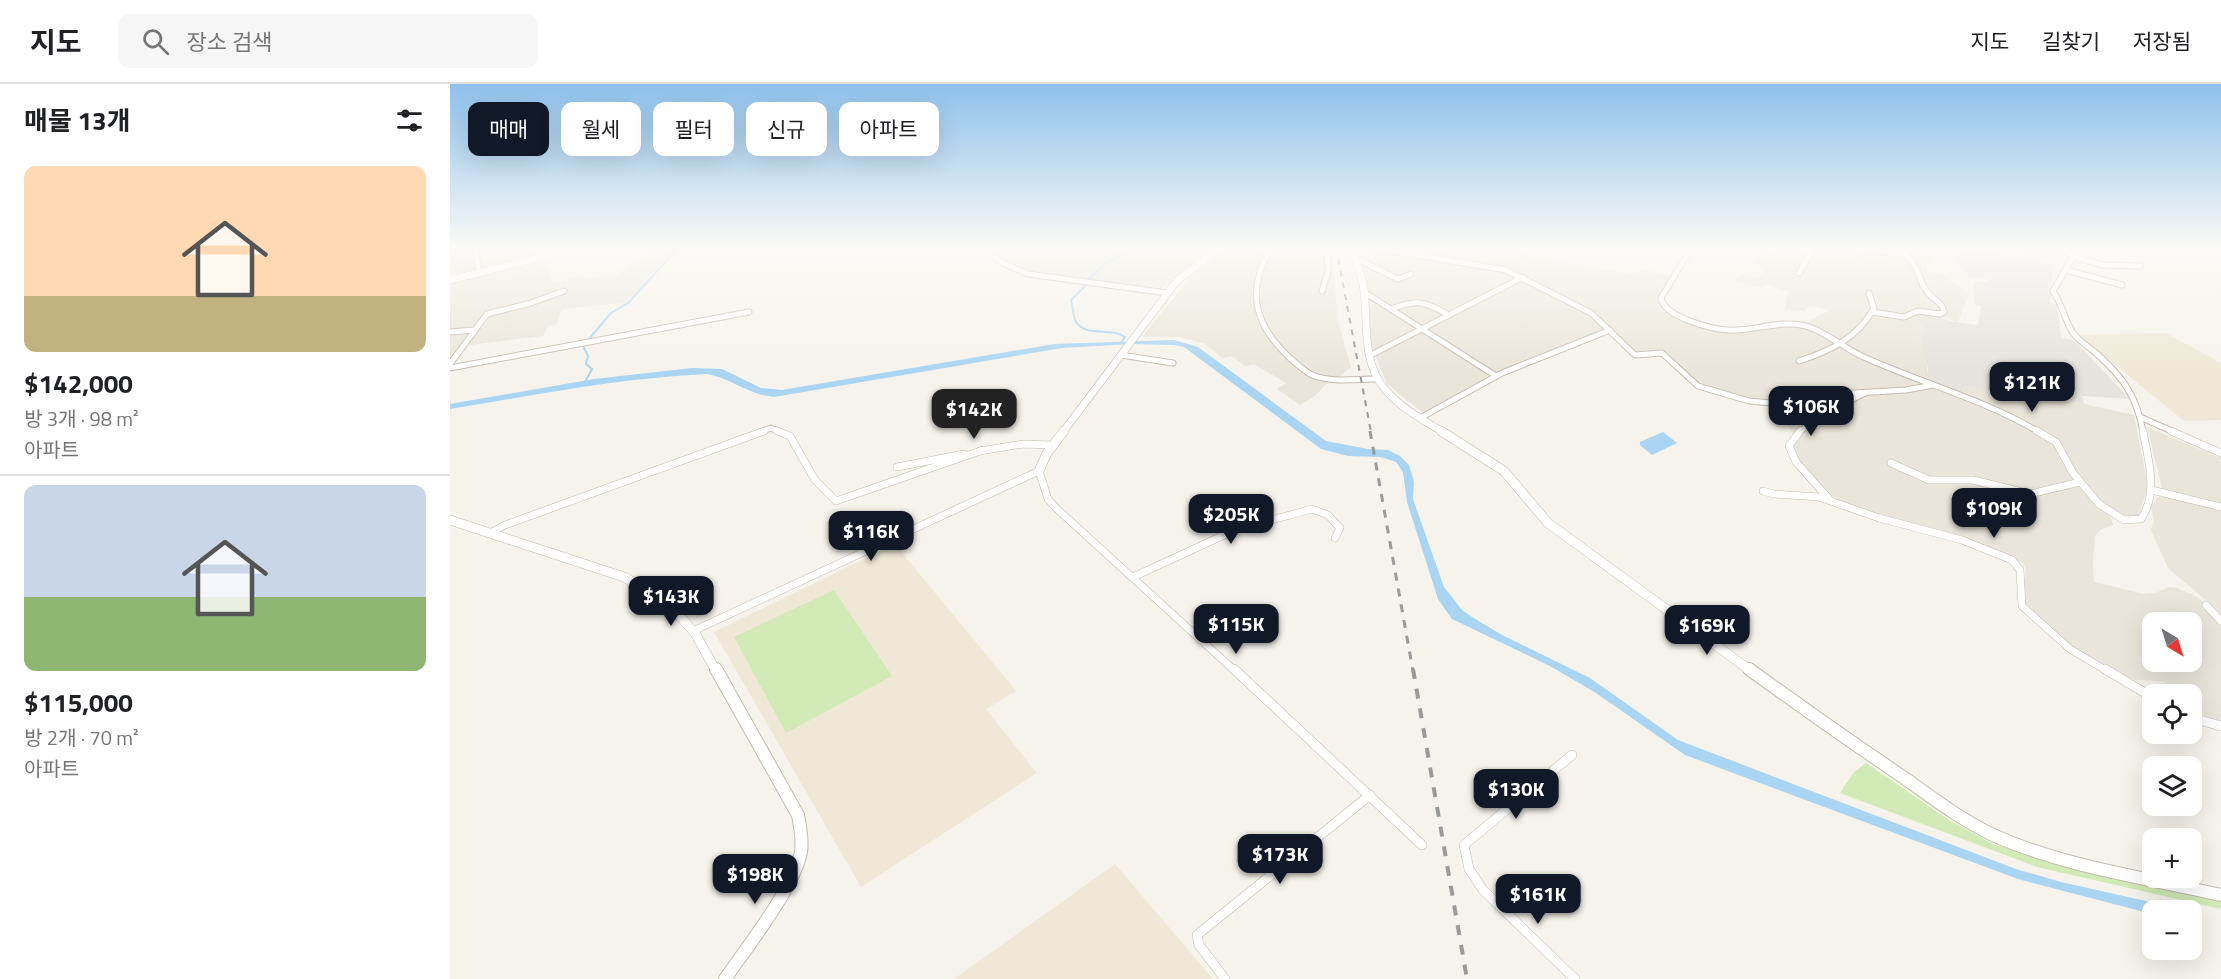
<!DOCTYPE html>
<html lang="ko">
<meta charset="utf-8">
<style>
:root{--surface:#fff;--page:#f6f6f6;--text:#202124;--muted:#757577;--line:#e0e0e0;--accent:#111827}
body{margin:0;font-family:"Titillium Web","Noto Sans KR",sans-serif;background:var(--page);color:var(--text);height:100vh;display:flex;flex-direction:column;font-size:22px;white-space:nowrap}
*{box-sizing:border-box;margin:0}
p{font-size:20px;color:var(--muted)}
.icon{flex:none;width:33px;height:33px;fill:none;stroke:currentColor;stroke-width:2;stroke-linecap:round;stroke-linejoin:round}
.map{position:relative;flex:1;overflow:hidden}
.side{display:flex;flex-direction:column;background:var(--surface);width:450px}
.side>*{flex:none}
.hud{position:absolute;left:18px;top:18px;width:570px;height:54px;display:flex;gap:12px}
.needle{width:39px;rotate:142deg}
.tools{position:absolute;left:1692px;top:528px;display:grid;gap:12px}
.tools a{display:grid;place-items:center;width:60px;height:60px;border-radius:12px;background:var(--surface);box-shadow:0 6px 24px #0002;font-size:30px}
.price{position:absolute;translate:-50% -51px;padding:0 14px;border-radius:12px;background:var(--accent);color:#fff;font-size:20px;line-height:39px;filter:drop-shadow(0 2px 3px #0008)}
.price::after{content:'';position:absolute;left:50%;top:36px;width:18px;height:14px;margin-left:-9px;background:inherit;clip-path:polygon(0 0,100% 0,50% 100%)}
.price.selected{background:#222;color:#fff}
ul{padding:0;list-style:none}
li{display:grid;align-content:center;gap:12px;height:318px;padding:0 24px}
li+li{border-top:2px solid var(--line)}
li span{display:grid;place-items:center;height:186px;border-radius:12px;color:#555}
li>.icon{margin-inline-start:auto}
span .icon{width:108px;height:108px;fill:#fffc;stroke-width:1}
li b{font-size:26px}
h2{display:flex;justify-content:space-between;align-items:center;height:72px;padding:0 24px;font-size:26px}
.tag{padding:0 21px;border-radius:12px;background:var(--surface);box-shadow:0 6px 24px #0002;font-size:21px;line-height:54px}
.tag.selected{background:var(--accent);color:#fff}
header{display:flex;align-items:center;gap:36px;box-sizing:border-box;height:84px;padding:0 30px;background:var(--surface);border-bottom:2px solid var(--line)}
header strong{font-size:28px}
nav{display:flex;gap:33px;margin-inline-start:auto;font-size:21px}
.search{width:420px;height:54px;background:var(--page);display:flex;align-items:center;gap:15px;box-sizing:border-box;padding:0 21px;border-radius:12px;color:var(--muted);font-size:22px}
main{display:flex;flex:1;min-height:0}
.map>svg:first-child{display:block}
</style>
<header>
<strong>지도</strong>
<div class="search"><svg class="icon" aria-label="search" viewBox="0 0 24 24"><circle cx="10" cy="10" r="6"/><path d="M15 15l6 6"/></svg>장소 검색</div>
<nav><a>지도</a><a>길찾기</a><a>저장됨</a></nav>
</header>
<main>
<section class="side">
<h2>매물 13개<svg class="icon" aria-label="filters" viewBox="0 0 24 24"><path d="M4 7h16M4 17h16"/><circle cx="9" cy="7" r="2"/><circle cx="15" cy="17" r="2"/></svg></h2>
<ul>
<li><span style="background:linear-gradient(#ffd9b3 70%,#c2b280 0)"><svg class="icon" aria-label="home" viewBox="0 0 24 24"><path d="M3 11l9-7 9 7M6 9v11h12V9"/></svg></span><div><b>$142,000</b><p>방 3개 · 98 m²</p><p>아파트</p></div></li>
<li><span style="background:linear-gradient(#c9d6e8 60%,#8fb573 0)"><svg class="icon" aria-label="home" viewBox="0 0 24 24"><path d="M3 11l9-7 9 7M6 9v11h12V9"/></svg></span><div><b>$115,000</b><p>방 2개 · 70 m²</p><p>아파트</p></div></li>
</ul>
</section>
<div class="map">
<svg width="1771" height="895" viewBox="0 0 1771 895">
<rect width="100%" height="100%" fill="#f6f3ec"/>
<g fill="#eae5da" fill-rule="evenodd">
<path d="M0,163H130L0,195Z"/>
<path d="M189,163H227L175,219L112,225L106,240L98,242L93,252L12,262L0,274V199L93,175L103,199L131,191V195L167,191L180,179H187L200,168L183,167Z"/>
<path d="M530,163H764L712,204L584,190L567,184Z"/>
<path d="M779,163H882L888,238L901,283L889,293L879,297L865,312L850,321L827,305L836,299L804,280L796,282L781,272L772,274L755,260L730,253H692L744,189Z"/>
<path d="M929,163H1049L1141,185L1142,183L1189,192L1192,185L1218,191V199L1207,216L1223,232L1284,249L1331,242H1351L1475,301L1328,316L1290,314L1250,302L1216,270L1185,269L1144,229L1061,186Z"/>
<path d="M1327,163H1388L1403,167L1404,164L1401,163H1437L1440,165L1439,169L1457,173L1469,195L1487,217L1492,228L1459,231L1422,228L1391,258L1355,240L1379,226L1363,222L1356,224V227L1335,225L1338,207L1315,201L1313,204L1284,197L1292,190L1309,194L1315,184L1302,180L1312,166L1323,169Z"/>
<path d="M1558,163H1611L1619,174L1615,178L1595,175L1568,169Z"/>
<path d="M925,165L1048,184L1140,231L1155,245L1061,283L973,329L937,300L921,261L907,172Z"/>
<path d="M1471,166L1486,176L1475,180L1477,188L1493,190L1519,210L1508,238L1491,232L1496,225L1477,205L1472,195L1468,178L1457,168Z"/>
<path d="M1426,230L1454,234L1463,232L1476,246L1469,252L1477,277V293L1471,296L1398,263L1396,260Z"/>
<path d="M1515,302L1598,312L1684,331L1698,403L1688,433L1669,431L1652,420L1634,400L1609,358L1580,338L1509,309Z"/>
<path d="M1485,303L1559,333L1604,360L1629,401L1661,434L1663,441L1650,446L1645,452L1643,479L1644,498L1694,510L1705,509L1719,503L1727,504L1748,513L1766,534L1771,540V639L1742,630V610H1723L1714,597L1685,596L1659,588L1623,565L1622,562L1573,520L1576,485L1573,479L1550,469L1398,421L1381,411L1348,378L1342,362L1345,352L1338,342L1335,329L1384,315ZM1702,538H1742V578H1702Z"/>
<path d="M1697,343L1771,374V533L1758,518L1718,484L1701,446L1704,437L1701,423L1707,414L1714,412Z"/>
</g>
<path fill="#e6e2dd" d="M1516,163L1603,180L1600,219L1607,221L1611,254L1624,256L1680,315L1632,312L1634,320L1598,312L1515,302L1509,309L1471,296L1477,293L1478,284L1469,251L1476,246L1463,232L1472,229L1505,238L1528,241L1531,222L1524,220V197L1538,198V196L1518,192L1516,188L1511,186L1506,170Z"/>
<g fill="#efe8d6">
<path d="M1716,249L1771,279V336L1734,337L1629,251Z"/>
<path d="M445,460L566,607L536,625L587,689L411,803L264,548Z"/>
<path d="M665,780L763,895H504Z"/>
</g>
<g fill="#d2eab5">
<path d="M384,506L442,592L336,649L284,553Z"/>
<path d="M1416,679L1502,738L1545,761L1662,792L1771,817V825L1587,783L1390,709L1404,688Z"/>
</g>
<g fill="#a9d4f2">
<path d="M724,256L748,263L876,357L918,365L938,366L950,372L959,381L964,398L963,415L994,503L1012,526L1022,533L1052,551L1140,594L1228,656L1566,785L1611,798L1736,826H1702V830L1568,795L1235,671L1146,609L1100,582L1002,535L988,515L957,418L953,388L946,378L931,373L898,372L871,365L734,263L724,261L683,260L612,264L324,313C299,311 281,294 257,290C170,294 85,311 0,325V320L144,295L242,284L272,285L311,304L332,306L604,260Z"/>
<path d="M1213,348L1227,359L1202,371L1190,361V358Z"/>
</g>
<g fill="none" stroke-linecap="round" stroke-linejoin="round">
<g stroke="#a9d4f2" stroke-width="2">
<path d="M638,196L655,180L684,163"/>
<path d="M635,202L621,216C623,222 623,230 625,236C634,255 661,242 675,253L671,259"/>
<path d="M135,298L142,285L136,280L138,272L133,262L161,229L178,219L229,163"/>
</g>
<g stroke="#c2bbae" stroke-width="7">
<g id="minor-far2">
<path d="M527,163L555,180L578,190L717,209"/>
<path d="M822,163C795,205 804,241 840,274C847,280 854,287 862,291C882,299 906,295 927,295"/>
<path d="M918,163L1056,186L1141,229L1185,271L1212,269L1248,302L1299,317L1321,319L1388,310L1456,306L1483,301"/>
<path d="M1242,163L1211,214C1214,233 1261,245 1278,246C1303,248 1330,235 1356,242C1377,248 1396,266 1416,274C1474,300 1535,316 1589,348"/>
<path d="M1348,163L1360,170L1349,189"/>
<path d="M1613,163L1623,173L1603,207C1612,220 1616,239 1623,249C1629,257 1640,264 1647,270C1674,294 1687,313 1693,348"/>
<path d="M26,168L29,189"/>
<path d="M1413,169L1410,165L1449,170L1457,167L1459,163"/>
<path d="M1623,173L1653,181L1690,182"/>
<path d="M1623,173L1648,163"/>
<path d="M905,174L948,195L961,190"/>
<path d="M1616,186L1672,201"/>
<path d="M872,207L878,188L877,163"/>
<path d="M914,208L1046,292"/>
<path d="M941,225C968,214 975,218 999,231"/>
<path d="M1422,228L1454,233L1468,227L1490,230L1494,228C1492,218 1485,217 1479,210C1466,196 1471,181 1453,169"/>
<path d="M0,248L25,246"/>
<path d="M671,271L723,279"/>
<path d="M919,272L1073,193"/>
<path d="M1349,277C1380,267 1408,254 1424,224L1419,209"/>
<path d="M0,280L37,230L81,219L114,207"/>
<path d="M0,284L299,228"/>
<path d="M972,333L1052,289L1160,246"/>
<path d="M1690,333L1724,348"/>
<path d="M310,348L321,344L331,348"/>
<path d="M1349,348L1372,330L1415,309"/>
</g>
</g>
<g stroke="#c2bbae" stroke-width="8">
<g id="minor-far1">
<path d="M327,347L340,352L365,396L386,417L533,366"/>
<path d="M1350,347L1339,362L1346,378L1380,416"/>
<path d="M1587,347L1606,358L1623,389L1649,420L1674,436L1691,435C1709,409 1698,375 1693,347"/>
<path d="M1721,347L1771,369"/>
<path d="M530,367L573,360L602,361"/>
<path d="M1441,379L1479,396H1523L1580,410L1630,398"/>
<path d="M447,383L514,370"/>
<path d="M1702,406L1771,423"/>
<path d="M1313,407L1324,410L1369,413L1429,434L1512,456L1562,476L1570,486L1572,522L1620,565L1657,587"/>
<path d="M40,449L55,441L314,347"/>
<path d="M683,493L785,446L862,425L878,431L890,444L885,454"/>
<path d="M1756,521L1771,537"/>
<path d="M243,547L589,387L598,415L606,424L785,587"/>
</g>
</g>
<g stroke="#c2bbae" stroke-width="10">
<g id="minor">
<path d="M784,585L972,761"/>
<path d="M1655,585L1702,613"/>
<path d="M1742,634L1771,642"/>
<path d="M1122,671L1014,761L1019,785L1033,806L1125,895"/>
<path d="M775,895L749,861L747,851L920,711"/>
</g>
</g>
<g stroke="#c2bbae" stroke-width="8">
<g id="tertiary-far2">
<path d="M900,163C906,177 912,191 914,207C918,239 912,278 934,304C949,323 973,336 993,348"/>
<path d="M0,196L132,163"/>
<path d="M613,348L726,198L770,163"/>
</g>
</g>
<g stroke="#c2bbae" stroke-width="10">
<g id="tertiary-far1">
<path d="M991,347L1054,387L1098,439L1301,587"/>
<path d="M589,387L597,369L614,347"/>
<path d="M0,436L174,493L215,516L245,549L266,587"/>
</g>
</g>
<g stroke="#c2bbae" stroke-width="14">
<g id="tertiary">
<path d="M266,585L348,731C350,743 353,755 351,768C344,804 297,863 275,895"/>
<path d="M1299,585C1350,622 1401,658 1453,693C1481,713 1510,735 1541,750C1611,782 1696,794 1771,811"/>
</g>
</g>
<use href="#minor-far2" stroke="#fff" stroke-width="5"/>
<use href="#minor-far1" stroke="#fff" stroke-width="7"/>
<use href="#minor" stroke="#fff" stroke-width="9"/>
<use href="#tertiary-far2" stroke="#fff" stroke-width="7"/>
<use href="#tertiary-far1" stroke="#fff" stroke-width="9"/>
<use href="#tertiary" stroke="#fff" stroke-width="12"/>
<path stroke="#9a9a9a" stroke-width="2" stroke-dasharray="6 6" stroke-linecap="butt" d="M886,163L921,348"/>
<path stroke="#9a9a9a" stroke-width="3" stroke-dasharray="8 8" stroke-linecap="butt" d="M920,347L963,587"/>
<path stroke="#9a9a9a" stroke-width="4" stroke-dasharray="10 10" stroke-linecap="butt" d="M963,585L1017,895"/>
</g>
<linearGradient id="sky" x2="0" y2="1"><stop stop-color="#8fc1ec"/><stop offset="0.57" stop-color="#fbfaf6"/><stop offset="1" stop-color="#fbfaf6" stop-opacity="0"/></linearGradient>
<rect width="1771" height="288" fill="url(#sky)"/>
</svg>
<div class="tools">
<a><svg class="needle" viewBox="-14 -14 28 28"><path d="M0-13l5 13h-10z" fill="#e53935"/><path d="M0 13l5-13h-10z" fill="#757577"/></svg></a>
<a><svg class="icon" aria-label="locate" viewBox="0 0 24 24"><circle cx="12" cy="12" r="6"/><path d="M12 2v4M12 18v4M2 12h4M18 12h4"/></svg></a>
<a><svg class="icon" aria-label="layers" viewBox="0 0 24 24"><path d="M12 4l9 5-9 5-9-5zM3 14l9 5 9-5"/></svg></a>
<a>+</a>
<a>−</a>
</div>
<b class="price" style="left:1582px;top:329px">$121K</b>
<b class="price" style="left:1361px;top:353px">$106K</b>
<b class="price selected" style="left:524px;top:356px">$142K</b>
<b class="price" style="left:1544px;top:455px">$109K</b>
<b class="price" style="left:781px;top:461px">$205K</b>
<b class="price" style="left:421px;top:478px">$116K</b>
<b class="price" style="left:221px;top:543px">$143K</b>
<b class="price" style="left:786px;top:571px">$115K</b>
<b class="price" style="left:1257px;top:572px">$169K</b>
<b class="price" style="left:1066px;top:736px">$130K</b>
<b class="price" style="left:830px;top:801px">$173K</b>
<b class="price" style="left:305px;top:821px">$198K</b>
<b class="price" style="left:1088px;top:841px">$161K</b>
<div class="hud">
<a class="tag selected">매매</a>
<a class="tag">월세</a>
<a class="tag">필터</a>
<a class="tag">신규</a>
<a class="tag">아파트</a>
</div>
</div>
</main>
